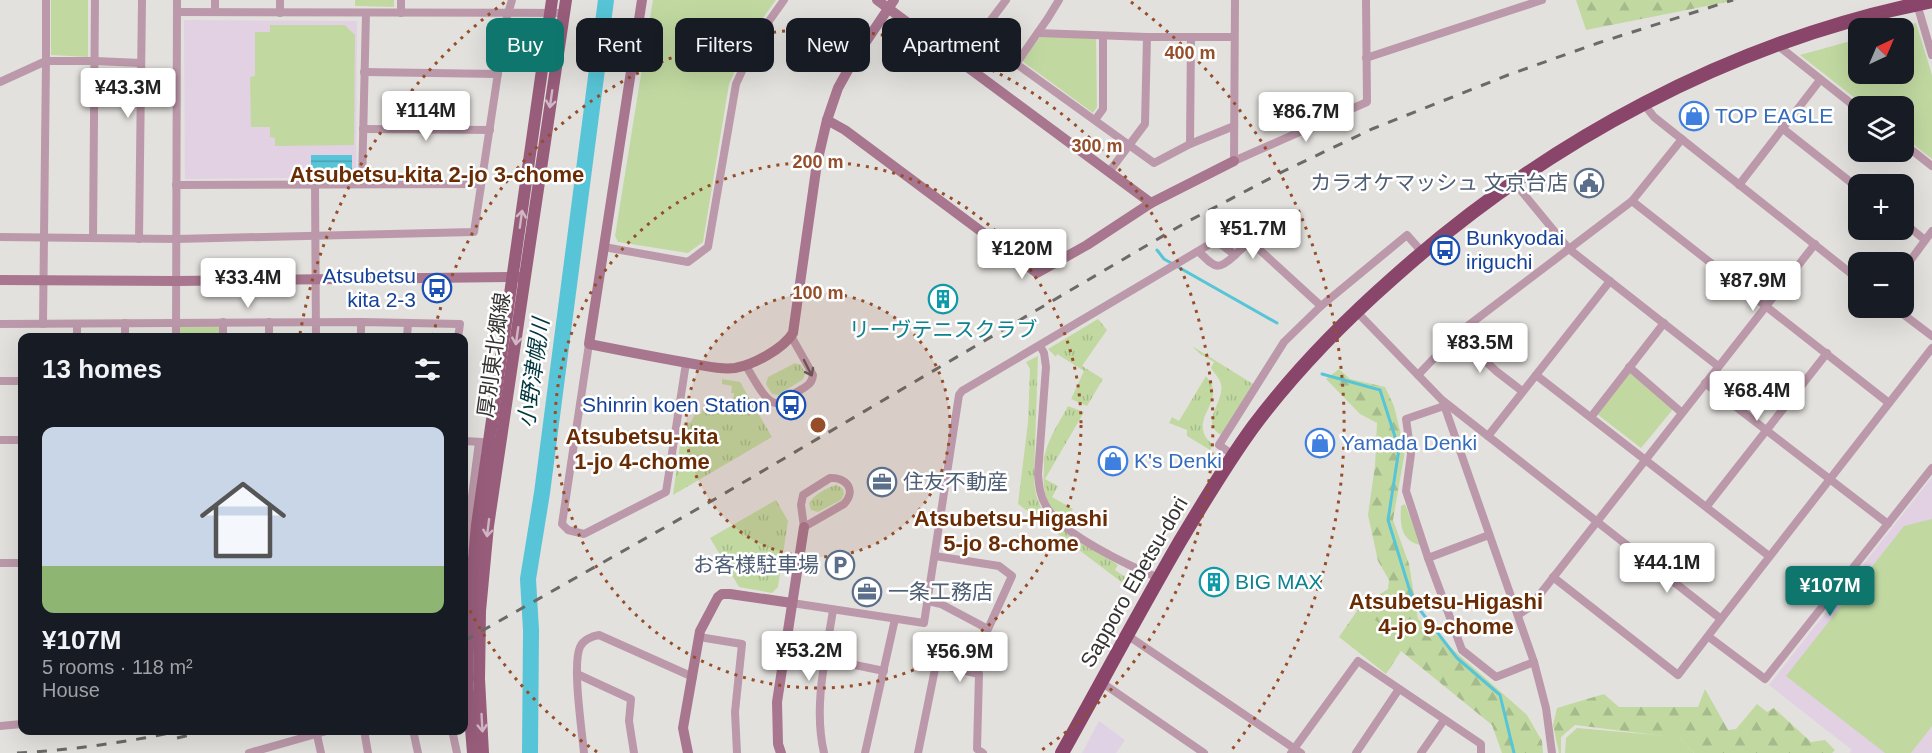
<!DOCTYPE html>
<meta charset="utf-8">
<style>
:root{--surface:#171b24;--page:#242831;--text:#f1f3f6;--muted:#9ea1a6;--accent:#0f766e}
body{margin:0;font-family:Helvetica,"Noto Sans JP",sans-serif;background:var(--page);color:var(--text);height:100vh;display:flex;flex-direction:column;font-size:22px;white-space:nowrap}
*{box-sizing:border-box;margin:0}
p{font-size:20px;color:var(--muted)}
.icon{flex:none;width:33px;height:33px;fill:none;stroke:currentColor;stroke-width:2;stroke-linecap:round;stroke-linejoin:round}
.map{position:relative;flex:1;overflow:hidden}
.side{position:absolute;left:18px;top:333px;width:450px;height:402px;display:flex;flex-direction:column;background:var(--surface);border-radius:12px;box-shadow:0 6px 24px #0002}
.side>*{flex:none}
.hud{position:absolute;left:486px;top:18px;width:570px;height:54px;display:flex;gap:12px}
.needle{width:39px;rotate:44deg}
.controls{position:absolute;left:1848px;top:18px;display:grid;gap:12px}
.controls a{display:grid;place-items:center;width:66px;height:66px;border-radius:12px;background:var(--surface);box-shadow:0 6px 24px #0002;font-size:30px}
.price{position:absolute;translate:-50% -51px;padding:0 14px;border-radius:6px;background:#fff;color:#222;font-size:20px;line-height:39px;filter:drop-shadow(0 2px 3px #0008)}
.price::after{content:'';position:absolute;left:50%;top:36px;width:18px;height:14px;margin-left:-9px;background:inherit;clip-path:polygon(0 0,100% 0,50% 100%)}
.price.selected{background:var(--accent);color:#fff}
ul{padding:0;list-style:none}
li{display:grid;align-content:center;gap:12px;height:318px;padding:0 24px}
li span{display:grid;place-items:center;height:186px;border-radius:12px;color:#555}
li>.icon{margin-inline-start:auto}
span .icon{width:108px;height:108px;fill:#fffc;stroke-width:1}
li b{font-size:26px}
h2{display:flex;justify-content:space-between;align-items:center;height:72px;padding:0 24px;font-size:26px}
.tag{padding:0 21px;border-radius:12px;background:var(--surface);box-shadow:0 6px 24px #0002;font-size:21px;line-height:54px}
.tag.selected{background:var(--accent);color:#fff}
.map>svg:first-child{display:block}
</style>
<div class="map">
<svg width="1932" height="753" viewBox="0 0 1932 753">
<defs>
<pattern id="grass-tufts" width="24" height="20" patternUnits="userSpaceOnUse" patternTransform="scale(1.5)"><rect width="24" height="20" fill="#c1d9a1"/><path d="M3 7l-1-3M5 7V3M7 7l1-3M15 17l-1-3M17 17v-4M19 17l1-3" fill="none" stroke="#a6bb8b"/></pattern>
<pattern id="forest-firs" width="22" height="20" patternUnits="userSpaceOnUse" patternTransform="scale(1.5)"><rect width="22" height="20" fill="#c1d9a1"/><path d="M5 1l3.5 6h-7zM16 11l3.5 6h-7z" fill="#a6bb8b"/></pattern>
<pattern id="water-rules" width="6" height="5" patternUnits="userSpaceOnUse" patternTransform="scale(1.5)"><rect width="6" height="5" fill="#57c5d7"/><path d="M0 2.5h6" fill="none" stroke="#49a1af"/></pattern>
</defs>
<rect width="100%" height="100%" fill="#e3e1dd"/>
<path fill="#e0d2e5" d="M1099,721L1125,740L1116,753H1082Z"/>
<g fill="#e1d1e3">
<path d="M184,20L357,21L356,177L185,179Z"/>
<path d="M1932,477V753H1850L1852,750L1769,685Z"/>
</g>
<g fill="url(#grass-tufts)">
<path d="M1098,319L1107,330L1082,366L1103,379L1087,406L1071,399L1084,371L1057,354L1056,357L1048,349Z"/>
<path d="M1192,346L1253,384L1221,435C1199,422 1225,402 1221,384C1219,377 1214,373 1211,368L1214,362L1200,354Z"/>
<path d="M1038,356L1034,479C1035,498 1041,512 1055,525L1118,565L1115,570L1131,581L1135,574L1140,577L1132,590L1018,504L1028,422L1030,369L1026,362Z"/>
<path d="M795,363L801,365C804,371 807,374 802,380L778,395L772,394L766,384L768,377Z"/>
<path d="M1206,376C1208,379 1210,381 1212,385C1220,406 1187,422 1213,445L1210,450L1187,436V430L1169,423L1172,417L1179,421Z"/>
<path d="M722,379L740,382L772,437L673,495L683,424L691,422L695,414H701L704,404L728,408L730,401H733L734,393H731L732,386L722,384Z"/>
<path d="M1068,406L1084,412L1045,479L1058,486L1052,497L1073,509L1066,523C1046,506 1042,494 1044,468C1044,464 1043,458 1045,454C1049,437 1060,421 1068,406Z"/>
<path d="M837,485L843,489L844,494L841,500L818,512L811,510L809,503C814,495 827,487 837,485Z"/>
<path d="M776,500L788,521L778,587L772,593L739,587L710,538Z"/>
</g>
<g fill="url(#forest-firs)">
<path d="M1576,0H1737L1586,30Z"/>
<path d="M1339,369L1350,379L1385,387L1394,406L1405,451L1393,520L1409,564L1418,619L1527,715L1542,741L1543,753H1502L1492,725L1401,651L1386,674L1339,637L1359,608L1388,589L1389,580L1378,561L1368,515L1375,466L1377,423L1360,414L1326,379Z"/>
<path d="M1705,689L1728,730L1736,729L1757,704L1767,712L1774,708L1811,742L1825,740L1835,750L1832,753H1694L1680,738L1575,725L1561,737V753H1559L1553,725L1557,708L1604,694L1619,707H1698Z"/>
</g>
<g fill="#c1d9a1">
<path d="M51,0H88V57L51,55Z"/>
<path d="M355,0H394V7L355,6Z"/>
<path d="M653,0H776L755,29L729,84L703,242L688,253L618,242L615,236Z"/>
<path d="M1916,23L1932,75V159L1904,137V106H1865L1800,55L1858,39V74H1904V28H1897Z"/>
<path d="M270,25H345L355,35L354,145L275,146V138L270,137V127H251L250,77L255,76V32H270Z"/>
<path d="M1041,36L1096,38L1097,107L1093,113L1022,61Z"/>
<path d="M219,325V337L180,338V326Z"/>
<path d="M1629,371L1674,408L1641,448L1597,414Z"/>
<path d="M1405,504L1421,545C1400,541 1400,523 1401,506Z"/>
<path d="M1932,519V726L1911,753H1885L1786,676L1904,526Z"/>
<path d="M1361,610L1403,640L1386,666L1343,636Z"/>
<path d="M928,634L959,649L954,666L935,660L938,647L921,643Z"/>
<path d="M1577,728L1679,737L1694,753H1565L1566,738Z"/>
</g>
<rect fill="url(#water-rules)" x="311" y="155" width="41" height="18"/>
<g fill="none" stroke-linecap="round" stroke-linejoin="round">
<g stroke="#57c5d7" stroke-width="3">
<path d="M1157,250L1164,259L1277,323"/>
<path d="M1322,374L1380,390L1399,449L1388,520L1413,601L1457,658L1500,695L1514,753"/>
</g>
<path stroke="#57c5d7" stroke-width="16" d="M530,753L531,630L528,579L542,493L606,0"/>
<g stroke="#bc99aa" stroke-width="8">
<path d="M1235,0L1234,161L1367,102L1366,0"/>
<path d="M1917,4L1932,55"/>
<path d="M177,12L564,13"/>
<path d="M215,12V0"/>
<path d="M280,13V0"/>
<path d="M401,13V0"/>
<path d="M1038,33L1147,37H1234"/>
<path d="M979,37L1154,163L1190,144L1234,126"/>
<path d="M1776,44L1858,109"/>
<path d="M1366,58L1542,0"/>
<path d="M960,61L1006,0"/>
<path d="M1016,64L1048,18L1059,0"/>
<path d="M364,72L498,74"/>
<path d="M0,82L46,61H95L141,63"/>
<path d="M1643,103L1654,117L1858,279"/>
<path d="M1095,120L1103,109V36"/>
<path d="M1782,128L1858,188"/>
<path d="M363,129L490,130"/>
<path d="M1190,144L1191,37"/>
<path d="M1904,144L1932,166"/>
<path d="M1109,172L1145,124L1147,37"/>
<path d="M1514,182L1569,249L1718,366"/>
<path d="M315,184L316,338"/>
<path d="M362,184L366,13"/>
<path d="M176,185L481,184"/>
<path d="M1739,185L1820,80"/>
<path d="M1632,201L1889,403"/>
<path d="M1904,223L1925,240"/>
<path d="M0,237L176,239L474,232L506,20L512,0"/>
<path d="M93,238L95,0"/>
<path d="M139,239L142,0"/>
<path d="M604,247L688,262L708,247L736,84L757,38L784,0"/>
<path d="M1199,252C1215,267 1217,272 1235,255"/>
<path d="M1904,269L1932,231"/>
<path d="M1895,308L1932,336"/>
<path d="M1356,311L1442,400L1721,619L1932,348"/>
<path d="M269,322V338"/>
<path d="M0,324L361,322L460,324L458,338"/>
<path d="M43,324L46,61V0"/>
<path d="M77,324V338"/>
<path d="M1457,334L1496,371L1522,391"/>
<path d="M125,338V323"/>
<path d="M176,338L177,0"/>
<path d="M223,338V322"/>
<path d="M361,338V322"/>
<path d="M407,338L408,323"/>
<path d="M589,344L562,524L568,530L584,534L666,492L686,363"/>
<path d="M1040,346L1044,353L1046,367L1038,474C1039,486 1040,496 1046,506C1061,534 1129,566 1159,578"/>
<path d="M746,366C752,375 765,403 776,403C783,403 792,395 797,392C805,387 812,385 813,375L791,336"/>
<path d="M1629,367L1681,412"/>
<path d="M1418,375L1457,334L1632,201L1682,139"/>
<path d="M1536,375L1769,556"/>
<path d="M0,381H22"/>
<path d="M1705,383L1888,524"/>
<path d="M1443,402L1534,662L1546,708L1552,753"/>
<path d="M1444,406L1406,419L1411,454L1406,491L1428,558L1462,650L1496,677L1534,662"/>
<path d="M1591,417L1664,323"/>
<path d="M1488,436L1610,281"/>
<path d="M0,440H22"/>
<path d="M464,441L482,442"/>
<path d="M1233,455L1219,445L1284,342L1321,306L1407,235L1422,252"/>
<path d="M830,478C846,477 857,490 844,504L804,527L801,505L803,495Z"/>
<path d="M1707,506L1827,353"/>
<path d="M464,558L479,442"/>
<path d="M1428,558L1489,535"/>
<path d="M0,563H22"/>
<path d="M1553,577L1678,675L1721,619"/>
<path d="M928,601L941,604L988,629L1012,576L999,566L935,556"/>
<path d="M792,603L924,623L959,395L962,391L1210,244L1215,243L1222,245L1235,255L1250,241L1321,306"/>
<path d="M1518,615L1530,607L1815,244"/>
<path d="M1127,635L1301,753"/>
<path d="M699,637L742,644L735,712L737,753"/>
<path d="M1709,637L1765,679L1932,468"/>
<path d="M826,659L884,671"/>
<path d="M577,674L631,699L629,721L634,753"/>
<path d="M1101,682L1204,753"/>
<path d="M0,726L22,724"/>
<path d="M364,730L368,753"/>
<path d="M413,730L418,753"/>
<path d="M452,730L457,753"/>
<path d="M317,735L321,753"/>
<path d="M249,753L330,730"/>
<path d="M584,753C582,731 572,665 580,647C583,640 592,636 599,635L693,677"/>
<path d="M824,753C813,706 826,656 833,610"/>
<path d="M865,753L895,619"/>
<path d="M918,753L936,664L979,674L977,749L983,753"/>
<path d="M1291,753L1358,661L1481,744V753"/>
<path d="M1356,753L1399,689"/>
<path d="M1421,753L1444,720"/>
</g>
<g stroke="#a8768f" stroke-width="10">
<path d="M642,0L589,344C624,351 659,358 694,364C707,366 721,370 735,368C753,365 783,349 793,333L817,163L827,120L838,88L853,61L894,0"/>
<path d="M877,0L1151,203"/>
<path d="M827,120L845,130L1037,273L1087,245L1151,203L1234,161"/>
<path d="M0,280L177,281L519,277"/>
<path d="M688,753L683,728L700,631L718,597L722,594H730L792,603"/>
<path d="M781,753L778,744L777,702L804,527"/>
</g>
<g stroke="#985d7b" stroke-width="12">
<path d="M473,753L467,680L469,613L477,525L552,0"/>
<path d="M483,753L479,679L480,611L488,526L566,0"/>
</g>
<path stroke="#8a466a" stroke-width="14" d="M1062,753C1101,683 1139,612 1179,543C1203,503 1226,464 1253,427C1294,372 1342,323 1393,278C1545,142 1731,41 1932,1"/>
<g stroke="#6b6a68" stroke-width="3" stroke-dasharray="10 10" stroke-linecap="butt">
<path d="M464,641L715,499L1185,223L1284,171L1372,129L1508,75L1598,43L1733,0"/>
<path d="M177,738L212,730"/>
<path d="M17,753C73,750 129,742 184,730"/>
</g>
</g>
<defs><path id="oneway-shaft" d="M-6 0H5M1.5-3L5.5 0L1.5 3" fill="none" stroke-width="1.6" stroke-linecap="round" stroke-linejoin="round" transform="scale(1.5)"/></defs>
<g stroke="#d1b6c4">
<use href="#oneway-shaft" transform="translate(551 99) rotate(98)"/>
<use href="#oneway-shaft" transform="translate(521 219) rotate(-82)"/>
<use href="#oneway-shaft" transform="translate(517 336) rotate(98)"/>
<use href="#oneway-shaft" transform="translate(488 528) rotate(97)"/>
<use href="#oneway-shaft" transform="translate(482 723) rotate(87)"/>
</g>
<use stroke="#64575d" href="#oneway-shaft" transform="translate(808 368) rotate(63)"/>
<circle cx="818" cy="425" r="132" fill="#954e29" fill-opacity=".12"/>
<g fill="none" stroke="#954e29" stroke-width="3" stroke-dasharray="3 6">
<circle cx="818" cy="425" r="132"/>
<circle cx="818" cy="425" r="263"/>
<path d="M597 752A395 395 0 0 1 465 601M433 336A395 395 0 1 1 1039 752"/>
<path d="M300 334A526 526 0 0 1 505 2M1131 2A526 526 0 0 1 1230 752"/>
</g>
<defs>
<g id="shop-ring" transform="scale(1.5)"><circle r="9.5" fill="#fff" stroke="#3f7fe0" stroke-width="1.5"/><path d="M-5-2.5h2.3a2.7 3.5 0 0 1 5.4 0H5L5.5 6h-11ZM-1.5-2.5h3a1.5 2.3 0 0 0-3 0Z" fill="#3f7fe0"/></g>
<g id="civic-ring" transform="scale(1.5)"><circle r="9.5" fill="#fff" stroke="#5c6f8a" stroke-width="1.5"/><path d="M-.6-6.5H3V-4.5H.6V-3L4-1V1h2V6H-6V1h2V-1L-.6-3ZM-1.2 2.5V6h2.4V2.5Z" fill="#5c6f8a"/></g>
<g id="bus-ring" transform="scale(1.5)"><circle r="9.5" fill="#fff" stroke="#1a4fb4" stroke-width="1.5"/><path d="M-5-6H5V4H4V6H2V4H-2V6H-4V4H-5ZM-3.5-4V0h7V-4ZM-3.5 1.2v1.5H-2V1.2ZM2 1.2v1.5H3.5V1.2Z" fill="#1a4fb4"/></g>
<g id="building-ring" transform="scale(1.5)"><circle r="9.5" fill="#fff" stroke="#0f9aa8" stroke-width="1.5"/><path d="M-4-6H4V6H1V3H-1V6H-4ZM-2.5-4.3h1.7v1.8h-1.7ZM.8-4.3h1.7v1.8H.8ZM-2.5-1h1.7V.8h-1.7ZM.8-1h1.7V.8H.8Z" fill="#0f9aa8"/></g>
<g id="office-ring" transform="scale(1.5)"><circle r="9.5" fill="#fff" stroke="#5c6f8a" stroke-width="1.5"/><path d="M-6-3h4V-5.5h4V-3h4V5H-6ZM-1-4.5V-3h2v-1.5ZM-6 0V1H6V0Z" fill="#5c6f8a"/></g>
<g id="parking-ring" transform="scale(1.5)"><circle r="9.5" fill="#fff" stroke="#5c6f8a" stroke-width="1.5"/><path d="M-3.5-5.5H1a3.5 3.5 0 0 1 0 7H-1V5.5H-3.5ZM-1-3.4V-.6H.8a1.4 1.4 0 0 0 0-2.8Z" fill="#5c6f8a"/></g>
</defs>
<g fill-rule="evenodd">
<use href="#shop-ring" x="1694" y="116"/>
<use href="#civic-ring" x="1589" y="183"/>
<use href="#bus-ring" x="1445" y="250"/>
<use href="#bus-ring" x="437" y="288"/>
<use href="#building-ring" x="943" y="299"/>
<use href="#bus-ring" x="791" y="405"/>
<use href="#shop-ring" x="1320" y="443"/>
<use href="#shop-ring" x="1113" y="461"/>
<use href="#office-ring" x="882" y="482"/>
<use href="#parking-ring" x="840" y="565"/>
<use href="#building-ring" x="1214" y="582"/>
<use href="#office-ring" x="867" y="592"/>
</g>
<g text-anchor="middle" stroke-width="5" stroke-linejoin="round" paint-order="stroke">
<g font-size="21" fill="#366cbe" stroke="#fff" text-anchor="start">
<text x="1715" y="123">TOP EAGLE</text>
<text x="1341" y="450">Yamada Denki</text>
<text x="1134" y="468">K's Denki</text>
</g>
<g font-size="21" fill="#4e5e75" stroke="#fff" text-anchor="end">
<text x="1568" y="190">カラオケマッシュ 文京台店</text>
<text x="903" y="489" text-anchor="start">住友不動産</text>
<text x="819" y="572">お客様駐車場</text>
<text x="888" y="599" text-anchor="start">一条工務店</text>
</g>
<g font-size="21" fill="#164399" stroke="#fff" text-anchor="end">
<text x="1466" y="245" text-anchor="start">Bunkyodai<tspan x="1466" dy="24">iriguchi</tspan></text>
<text x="416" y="283">Atsubetsu<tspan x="416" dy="24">kita 2-3</tspan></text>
<text x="770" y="412">Shinrin koen Station</text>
</g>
<g font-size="21" fill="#0d838f" stroke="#fff">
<text x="943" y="337">リーヴテニスクラブ</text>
<text x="1235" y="589" text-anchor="start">BIG MAX</text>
</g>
<g font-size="21" fill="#353433" stroke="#fff">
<text transform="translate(494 355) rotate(-82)" y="7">厚別東北郷線</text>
<text transform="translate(1134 582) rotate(-60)" y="7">Sapporo Ebetsu-dori</text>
</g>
<g font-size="22" font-weight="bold" fill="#6a2c04" stroke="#fff">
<text x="437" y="182">Atsubetsu-kita 2-jo 3-chome</text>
<text x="642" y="444">Atsubetsu-kita<tspan x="642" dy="25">1-jo 4-chome</tspan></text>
<text x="1011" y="526">Atsubetsu-Higashi<tspan x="1011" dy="25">5-jo 8-chome</tspan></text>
<text x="1446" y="609">Atsubetsu-Higashi<tspan x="1446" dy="25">4-jo 9-chome</tspan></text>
</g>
<g font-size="22" font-style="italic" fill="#00373f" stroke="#fff">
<text transform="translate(533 373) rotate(-82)" y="8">小野津幌川</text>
</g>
</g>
<circle cx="818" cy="425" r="9" fill="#954e29" stroke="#fff" stroke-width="3"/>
<g font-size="18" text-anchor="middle" font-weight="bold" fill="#954e29" stroke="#fff" stroke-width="5" stroke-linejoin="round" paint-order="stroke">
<text x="1190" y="59">400 m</text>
<text x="1097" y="152">300 m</text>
<text x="818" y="168">200 m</text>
<text x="818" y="299">100 m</text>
</g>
</svg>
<div class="controls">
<a><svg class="needle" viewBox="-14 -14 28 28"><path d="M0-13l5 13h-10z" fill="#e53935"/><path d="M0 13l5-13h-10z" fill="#9ea1a6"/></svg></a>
<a><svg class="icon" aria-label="layers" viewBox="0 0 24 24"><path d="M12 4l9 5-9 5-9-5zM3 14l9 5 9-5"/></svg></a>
<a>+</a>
<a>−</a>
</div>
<b class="price" style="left:128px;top:119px">¥43.3M</b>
<b class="price" style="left:426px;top:142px">¥114M</b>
<b class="price" style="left:1306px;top:143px">¥86.7M</b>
<b class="price" style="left:1253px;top:260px">¥51.7M</b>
<b class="price" style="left:1022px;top:280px">¥120M</b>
<b class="price" style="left:248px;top:309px">¥33.4M</b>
<b class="price" style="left:1753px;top:312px">¥87.9M</b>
<b class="price" style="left:1480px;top:374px">¥83.5M</b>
<b class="price" style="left:1757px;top:422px">¥68.4M</b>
<b class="price" style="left:1667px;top:594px">¥44.1M</b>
<b class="price selected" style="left:1830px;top:617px">¥107M</b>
<b class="price" style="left:809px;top:682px">¥53.2M</b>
<b class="price" style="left:960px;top:683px">¥56.9M</b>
<div class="hud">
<a class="tag selected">Buy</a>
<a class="tag">Rent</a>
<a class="tag">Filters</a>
<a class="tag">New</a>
<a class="tag">Apartment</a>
</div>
<section class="side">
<h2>13 homes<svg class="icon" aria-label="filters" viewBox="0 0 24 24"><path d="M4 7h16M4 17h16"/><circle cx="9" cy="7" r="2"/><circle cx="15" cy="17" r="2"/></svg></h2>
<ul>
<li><span style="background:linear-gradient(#c9d6e8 75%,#8fb573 0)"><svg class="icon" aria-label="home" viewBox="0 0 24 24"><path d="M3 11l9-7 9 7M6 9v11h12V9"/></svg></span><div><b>¥107M</b><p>5 rooms · 118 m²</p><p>House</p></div></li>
</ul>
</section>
</div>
